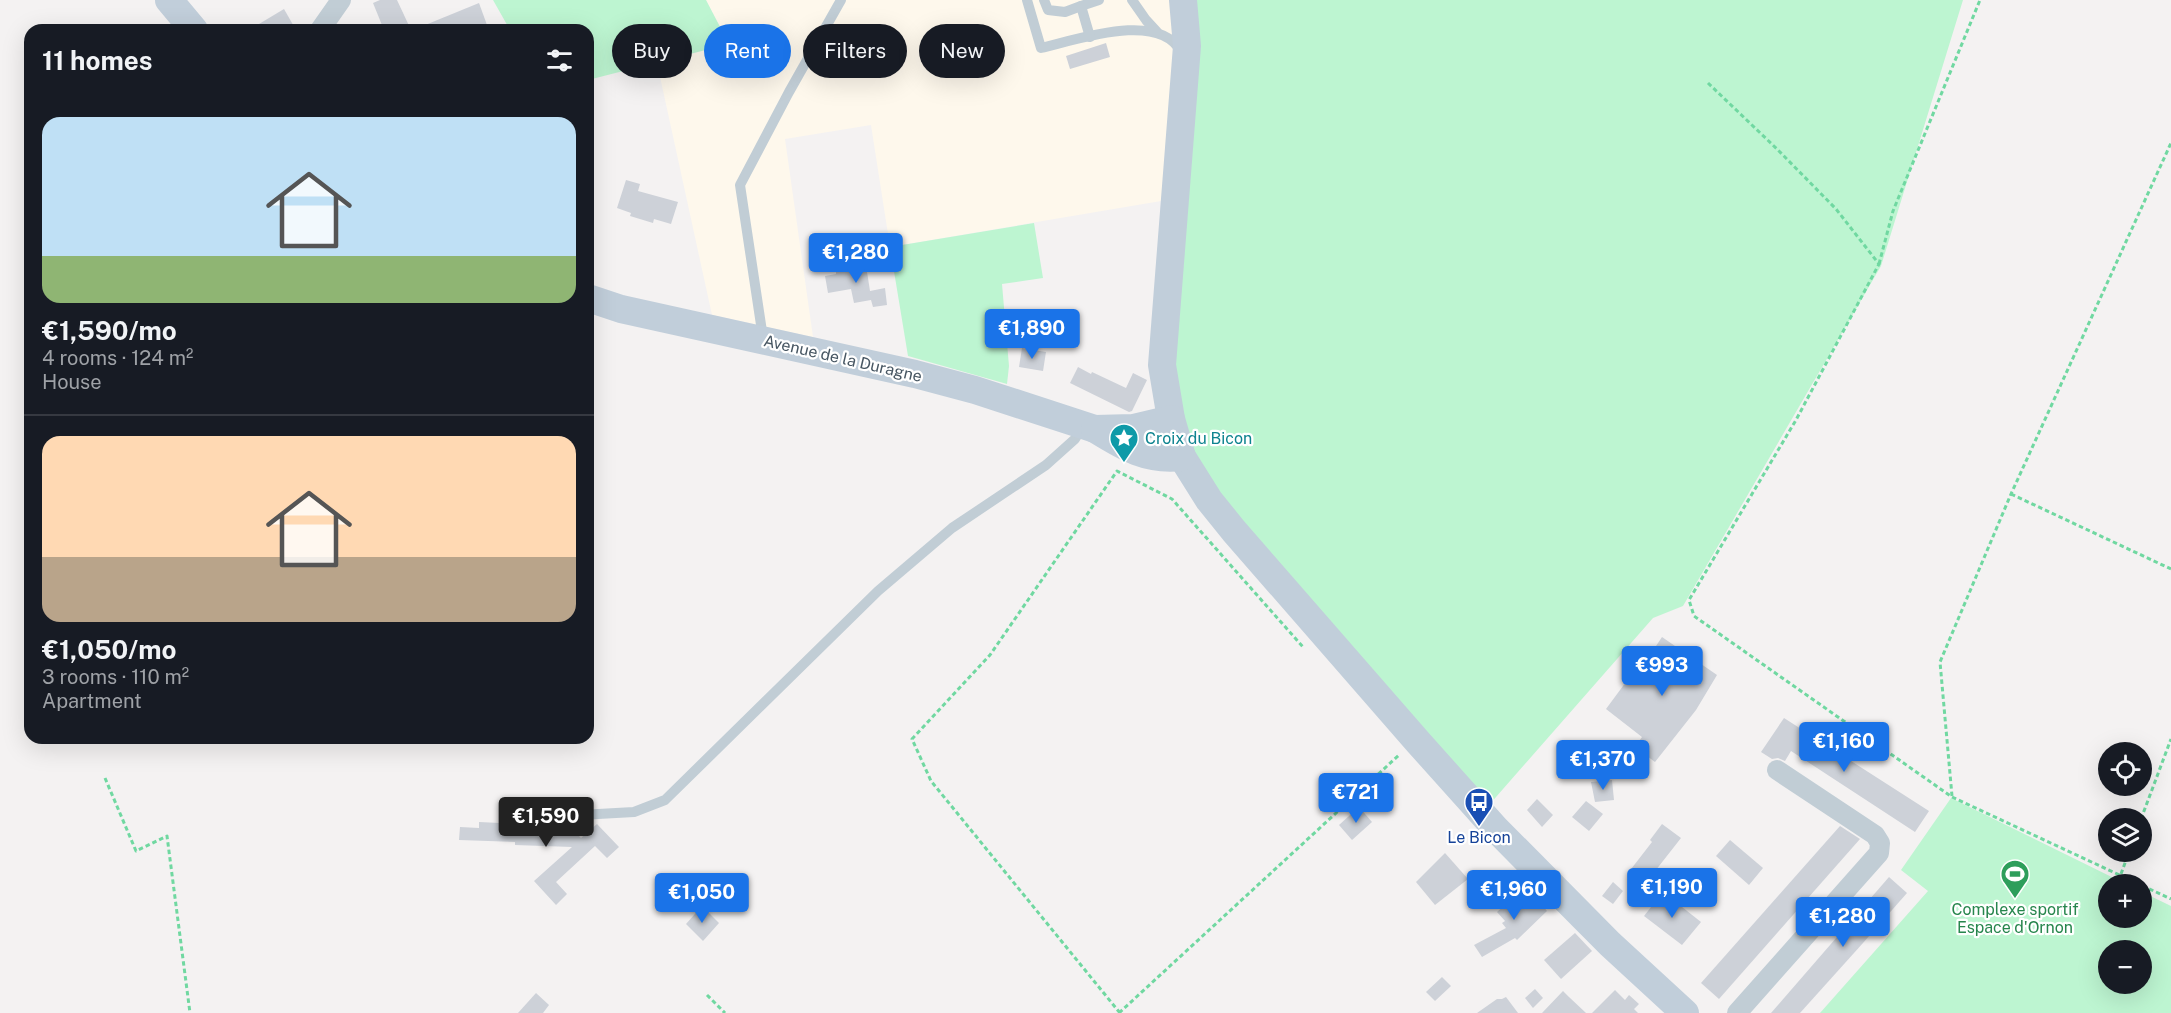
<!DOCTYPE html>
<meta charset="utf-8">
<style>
:root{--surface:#171b24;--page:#242831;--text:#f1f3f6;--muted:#9ea1a6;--line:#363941;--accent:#1a73e8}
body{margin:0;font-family:"Public Sans",sans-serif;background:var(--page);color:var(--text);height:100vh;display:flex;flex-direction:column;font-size:22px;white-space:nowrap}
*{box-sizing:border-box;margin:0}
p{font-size:20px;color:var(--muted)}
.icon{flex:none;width:33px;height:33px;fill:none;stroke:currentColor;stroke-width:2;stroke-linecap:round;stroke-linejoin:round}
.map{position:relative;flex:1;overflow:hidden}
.sheet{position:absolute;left:24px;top:24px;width:570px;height:720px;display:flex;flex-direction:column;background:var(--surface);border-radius:18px;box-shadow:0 6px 24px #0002}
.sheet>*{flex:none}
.top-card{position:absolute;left:612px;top:24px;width:570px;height:54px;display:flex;gap:12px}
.buttons{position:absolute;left:2098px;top:742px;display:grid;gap:12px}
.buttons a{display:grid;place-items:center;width:54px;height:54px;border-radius:50%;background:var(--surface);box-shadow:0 6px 24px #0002;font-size:30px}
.price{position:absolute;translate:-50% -51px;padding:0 14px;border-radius:6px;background:var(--accent);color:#fff;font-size:20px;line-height:39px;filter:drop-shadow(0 2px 3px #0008)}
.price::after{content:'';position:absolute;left:50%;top:36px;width:18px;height:14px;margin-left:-9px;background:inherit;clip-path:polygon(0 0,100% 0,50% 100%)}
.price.current{background:#222;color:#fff}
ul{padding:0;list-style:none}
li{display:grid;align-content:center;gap:12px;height:318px;padding:0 18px}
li+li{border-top:2px solid var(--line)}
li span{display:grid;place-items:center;height:186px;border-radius:18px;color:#555}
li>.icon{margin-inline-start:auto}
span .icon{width:108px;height:108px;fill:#fffc;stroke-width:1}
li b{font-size:26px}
h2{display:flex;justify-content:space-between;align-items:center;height:72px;padding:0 18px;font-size:26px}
.tag{padding:0 21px;border-radius:27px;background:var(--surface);box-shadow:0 6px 24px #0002;font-size:21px;line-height:54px}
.tag.current{background:var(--accent);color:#fff}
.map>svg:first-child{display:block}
</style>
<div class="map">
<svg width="2171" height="1013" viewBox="0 0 2171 1013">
<rect width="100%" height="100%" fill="#f4f2f2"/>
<path fill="#fef8ec" d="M706,0H1172L1174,53L1167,200L890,247L871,125L785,139L813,337L712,315L657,63L729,44Z"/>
<g fill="#bdf5d1" fill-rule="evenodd">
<path d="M493,0H706L729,44L588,80V30H534L532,26L524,30H510Z"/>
<path d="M1183,0H1963L1881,266L1683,606L1653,618L1482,813L1234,531L1171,418Z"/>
<path d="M1034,223L1043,278L1002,284L1009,366L1007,384L908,356L890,247Z"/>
<path d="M1951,798L2128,885H2109V918H2142V892L2171,906V1013H1820L1928,891L1901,870ZM2109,951H2142V984H2109Z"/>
</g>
<g fill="#cdd1d8">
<path d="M380,0H397L411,30H384L373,3Z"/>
<path d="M479,3L487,25L475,30H413Z"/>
<path d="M284,9L296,30H249Z"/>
<path d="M1106,43L1110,57L1070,69L1066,56Z"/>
<path d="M626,180L640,184L638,191L678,202L671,224L654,219L653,223L630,216L631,213L617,208Z"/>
<path d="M865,259L870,291L885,288L887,305L873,307L871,300L854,303L851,289L828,293L825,276L836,274V271L848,269L847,262Z"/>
<path d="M1022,348L1046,352L1043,371L1019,367Z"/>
<path d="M1078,367L1091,374L1092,372L1126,388L1133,373L1147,380L1132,411L1129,412L1070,383Z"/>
<path d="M1662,637L1717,675L1696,710L1655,762L1635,747L1642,737L1606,709L1637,667L1640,670Z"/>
<path d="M1784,718L1929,811L1915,832L1791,751L1785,761L1778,758L1772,759L1761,752Z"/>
<path d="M1612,780L1614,800L1595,802L1591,782Z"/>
<path d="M1537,799L1553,815L1542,827L1527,810Z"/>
<path d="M1586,801L1603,814L1589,831L1572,817Z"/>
<path d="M1359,807L1372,822L1352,840L1339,825Z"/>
<path d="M479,822L500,823V826L573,830L581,838L597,824L619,847L607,858L595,846L556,882L567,894L556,905L534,881L572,847L515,845V842L459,840L460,827L479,828Z"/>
<path d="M1662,824L1681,838L1652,875L1659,880L1651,890L1628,873L1652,842L1650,840Z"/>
<path d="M1840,826L1860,839L1719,999L1701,983Z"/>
<path d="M1730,840L1763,868L1749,885L1716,856Z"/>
<path d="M1445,853L1468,879L1435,905L1416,882Z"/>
<path d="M1889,877L1907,893L1863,943L1800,1013H1771Z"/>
<path d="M1613,882L1623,891L1613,904L1602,896Z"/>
<path d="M1526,886L1547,911L1517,940L1515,938L1482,957L1474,945L1506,928L1502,923L1505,921L1497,912Z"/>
<path d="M1663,892L1701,922L1682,945L1644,916Z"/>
<path d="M702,906L719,923L703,941L686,924Z"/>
<path d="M1575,933L1592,951L1561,979L1544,960Z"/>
<path d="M1442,977L1451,986L1435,1001L1426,992Z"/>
<path d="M1535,989L1543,998L1533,1008L1525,998Z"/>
<path d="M1615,990L1625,1000L1629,995L1639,1004L1634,1009L1638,1013H1592Z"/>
<path d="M1563,991L1569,997L1586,1013H1542Z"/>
<path d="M536,993L549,1005L543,1013H518Z"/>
<path d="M1506,997L1518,1013H1477L1497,999H1502Z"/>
</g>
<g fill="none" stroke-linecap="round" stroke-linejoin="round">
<g stroke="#70d8a1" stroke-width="3" stroke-dasharray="4.5 3" stroke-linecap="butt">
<path d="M1708,83L1777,149L1836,209L1879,264L1796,420L1689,600L1694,616L1952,797L2171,899"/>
<path d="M1879,264L1893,211L1980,0"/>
<path d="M2011,494L2171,569"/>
<path d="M105,778L136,851L167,836L190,1013"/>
<path d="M1952,796L1940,662L2011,494L2171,143"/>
<path d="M2141,819L2171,739"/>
<path d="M2121,874L2129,852"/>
<path d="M707,995L725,1013"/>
<path d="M1119,1013L1399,755"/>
<path d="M1120,1013L931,781L912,739L990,655L1117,471L1172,499L1303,647"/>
</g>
<g stroke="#c1cdd5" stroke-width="10">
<path d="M1027,0L1041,48C1076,40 1160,10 1181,52"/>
<path d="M1044,0L1048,10L1065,12L1081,6"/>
<path d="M1132,0L1146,20L1157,32"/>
<path d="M1090,37L1081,6L1099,0"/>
<path d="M763,338L740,185L789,92L841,0"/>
<path d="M580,815L634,812L665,800L878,591L952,528L1046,465L1075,439L1083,426"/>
</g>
<g stroke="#c1cdd5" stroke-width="20">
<path d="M320,30L341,0"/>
<path d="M1737,1013L1879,853L1880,843L1875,835L1777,770"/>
</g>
<g stroke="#c1ceda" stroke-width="28">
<path d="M169,0L194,30"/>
<path d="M1183,0L1187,46L1162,365L1171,419L1182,457L1209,500L1234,531L1418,742L1495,828L1610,944L1685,1013"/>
<path d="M588,298L621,309L915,374L975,390L1095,429L1133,428L1171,419"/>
<path d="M1095,429C1124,447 1146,461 1182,457"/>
</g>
</g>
<defs>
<g id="sight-pin" transform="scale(1.5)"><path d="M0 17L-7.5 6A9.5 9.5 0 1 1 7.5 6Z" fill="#0f9aa8" stroke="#fff"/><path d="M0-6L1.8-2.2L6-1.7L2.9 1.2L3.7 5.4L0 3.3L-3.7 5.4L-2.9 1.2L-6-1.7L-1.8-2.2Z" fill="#fff"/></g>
<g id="bus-pin" transform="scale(1.5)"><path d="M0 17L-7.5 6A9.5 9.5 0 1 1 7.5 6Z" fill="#1a4fb4" stroke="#fff"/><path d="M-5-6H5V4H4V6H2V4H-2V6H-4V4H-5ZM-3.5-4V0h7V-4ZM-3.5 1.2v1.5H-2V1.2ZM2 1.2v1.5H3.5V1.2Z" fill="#fff"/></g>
<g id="stadium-pin" transform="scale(1.5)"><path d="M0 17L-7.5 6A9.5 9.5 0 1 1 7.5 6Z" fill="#2e9e5b" stroke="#fff"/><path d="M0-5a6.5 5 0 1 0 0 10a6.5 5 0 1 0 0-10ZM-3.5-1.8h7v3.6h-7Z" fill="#fff"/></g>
</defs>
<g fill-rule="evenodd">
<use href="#sight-pin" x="1124" y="438"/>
<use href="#bus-pin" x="1479" y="802"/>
<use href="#stadium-pin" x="2015" y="874"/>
</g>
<g text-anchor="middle" stroke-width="4.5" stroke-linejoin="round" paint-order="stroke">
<g font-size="16" fill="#475662" stroke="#fff">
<text transform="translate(843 358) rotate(13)" y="6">Avenue de la Duragne</text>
</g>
<g font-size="16" fill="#0d838f" stroke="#fff" text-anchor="start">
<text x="1145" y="444">Croix du Bicon</text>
</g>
<g font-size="16" fill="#164399" stroke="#fff">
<text x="1479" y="843">Le Bicon</text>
</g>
<g font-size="16" fill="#27864d" stroke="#fff">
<text x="2015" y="915">Complexe sportif<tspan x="2015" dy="18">Espace d'Ornon</tspan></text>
</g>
</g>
</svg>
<div class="buttons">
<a><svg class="icon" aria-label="locate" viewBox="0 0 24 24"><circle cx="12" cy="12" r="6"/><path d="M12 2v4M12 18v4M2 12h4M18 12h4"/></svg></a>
<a><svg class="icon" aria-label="layers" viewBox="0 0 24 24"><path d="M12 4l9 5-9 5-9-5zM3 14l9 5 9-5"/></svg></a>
<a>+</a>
<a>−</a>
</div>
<b class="price" style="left:856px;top:284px">€1,280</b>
<b class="price" style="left:1032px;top:360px">€1,890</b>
<b class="price" style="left:1662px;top:697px">€993</b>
<b class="price" style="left:1844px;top:773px">€1,160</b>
<b class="price" style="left:1603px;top:791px">€1,370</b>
<b class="price" style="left:1356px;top:824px">€721</b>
<b class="price current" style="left:546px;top:848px">€1,590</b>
<b class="price" style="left:1672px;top:919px">€1,190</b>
<b class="price" style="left:1514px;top:921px">€1,960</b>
<b class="price" style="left:702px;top:924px">€1,050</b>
<b class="price" style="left:1843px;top:948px">€1,280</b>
<div class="top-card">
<a class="tag">Buy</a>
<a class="tag current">Rent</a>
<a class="tag">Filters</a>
<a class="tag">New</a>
</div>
<section class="sheet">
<h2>11 homes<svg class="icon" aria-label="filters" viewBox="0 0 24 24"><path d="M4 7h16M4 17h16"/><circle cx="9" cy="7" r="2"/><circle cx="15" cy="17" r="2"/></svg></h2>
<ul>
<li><span style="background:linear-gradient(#bfe0f5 75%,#8fb573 0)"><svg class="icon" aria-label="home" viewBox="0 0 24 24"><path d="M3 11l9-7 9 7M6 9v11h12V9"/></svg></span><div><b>€1,590/mo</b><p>4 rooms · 124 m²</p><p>House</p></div></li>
<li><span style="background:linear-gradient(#ffd9b3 65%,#b9a48a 0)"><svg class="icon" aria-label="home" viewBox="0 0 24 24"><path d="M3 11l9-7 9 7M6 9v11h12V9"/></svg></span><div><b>€1,050/mo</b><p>3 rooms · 110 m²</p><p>Apartment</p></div></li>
</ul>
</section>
</div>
